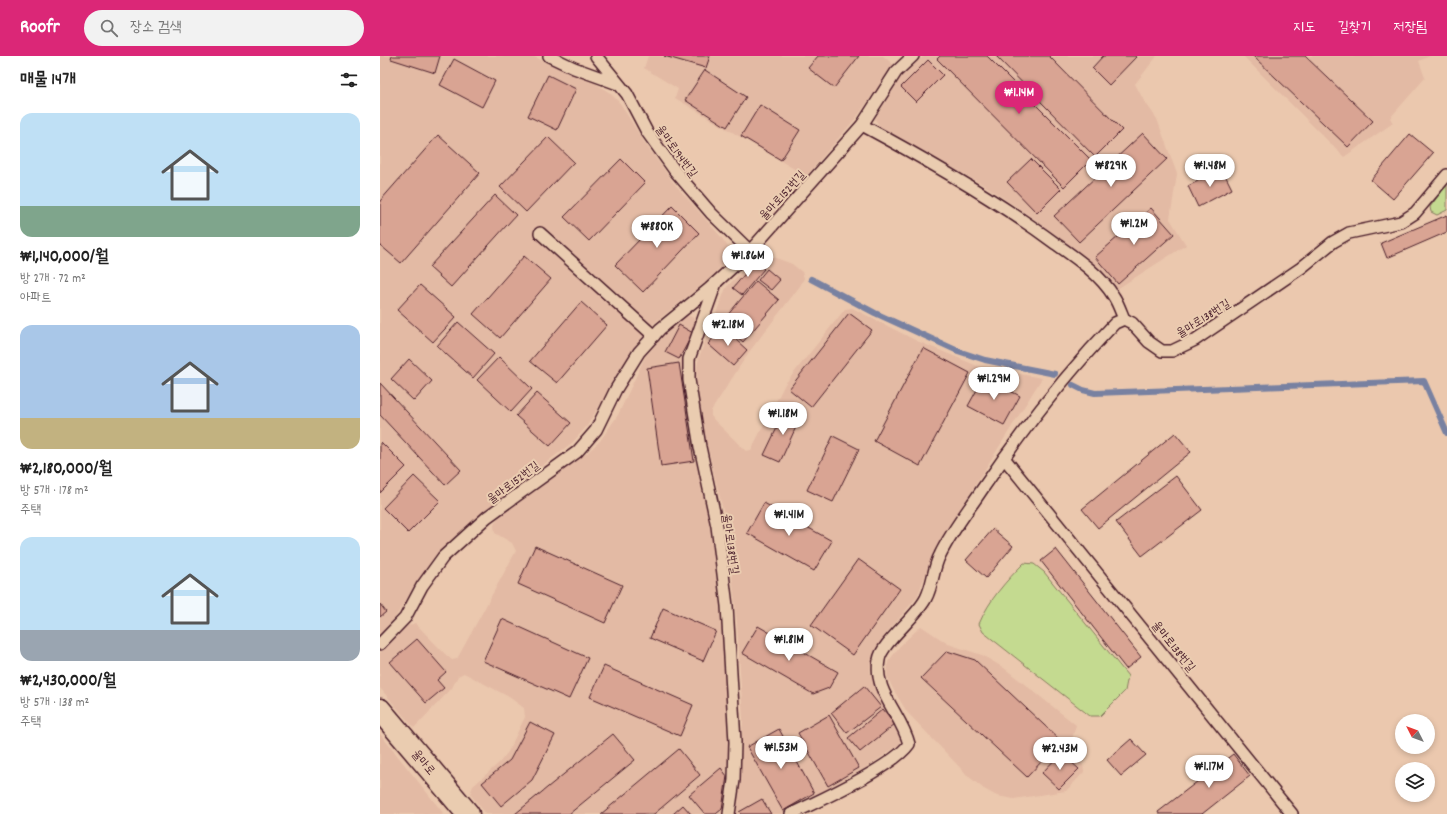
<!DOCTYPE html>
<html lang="ko">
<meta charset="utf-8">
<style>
:root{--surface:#fff;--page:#f2f2f2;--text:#222;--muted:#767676;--accent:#db2777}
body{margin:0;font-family:Dekko,"Poor Story",sans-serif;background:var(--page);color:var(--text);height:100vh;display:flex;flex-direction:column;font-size:15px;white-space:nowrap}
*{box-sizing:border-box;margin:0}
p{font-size:13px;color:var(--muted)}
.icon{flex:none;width:22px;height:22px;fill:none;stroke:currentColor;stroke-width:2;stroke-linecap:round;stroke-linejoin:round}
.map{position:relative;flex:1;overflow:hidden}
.drawer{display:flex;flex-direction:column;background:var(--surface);width:380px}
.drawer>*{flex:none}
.needle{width:26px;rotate:312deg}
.buttons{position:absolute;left:1015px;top:658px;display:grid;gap:8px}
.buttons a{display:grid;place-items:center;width:40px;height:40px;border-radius:50%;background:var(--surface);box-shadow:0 2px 6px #0003;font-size:20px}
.price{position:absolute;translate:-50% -34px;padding:0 9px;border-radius:14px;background:#fff;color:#222;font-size:13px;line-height:26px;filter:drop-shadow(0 1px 2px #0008)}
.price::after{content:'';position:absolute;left:50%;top:24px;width:12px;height:9px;margin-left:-6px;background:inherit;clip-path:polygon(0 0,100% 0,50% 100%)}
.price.current{background:var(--accent);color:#fff}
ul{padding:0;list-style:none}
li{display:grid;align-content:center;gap:8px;height:212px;padding:0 20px}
li span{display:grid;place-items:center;height:124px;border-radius:12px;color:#555}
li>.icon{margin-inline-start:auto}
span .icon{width:72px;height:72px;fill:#fffc;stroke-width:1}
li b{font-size:17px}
h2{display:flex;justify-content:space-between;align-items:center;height:48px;padding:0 20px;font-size:17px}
header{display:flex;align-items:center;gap:24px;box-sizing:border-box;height:56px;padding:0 20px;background:var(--accent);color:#fff}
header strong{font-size:19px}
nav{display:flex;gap:22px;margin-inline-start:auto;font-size:14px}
.search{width:280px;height:36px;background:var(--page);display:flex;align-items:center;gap:10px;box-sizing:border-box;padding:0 14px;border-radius:22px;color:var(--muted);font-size:15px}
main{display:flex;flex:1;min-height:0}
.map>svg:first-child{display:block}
</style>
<header>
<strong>Roofr</strong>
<div class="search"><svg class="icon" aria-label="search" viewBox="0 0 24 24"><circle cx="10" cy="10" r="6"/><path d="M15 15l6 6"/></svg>장소 검색</div>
<nav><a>지도</a><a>길찾기</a><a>저장됨</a></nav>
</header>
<main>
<section class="drawer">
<h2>매물 14개<svg class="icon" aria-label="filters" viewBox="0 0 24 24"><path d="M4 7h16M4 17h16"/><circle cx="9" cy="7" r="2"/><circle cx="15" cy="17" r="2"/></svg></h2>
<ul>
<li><span style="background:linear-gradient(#bfe0f5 75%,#7fa58c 0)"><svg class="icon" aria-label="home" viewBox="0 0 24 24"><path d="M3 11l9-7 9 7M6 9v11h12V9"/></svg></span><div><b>₩1,140,000/월</b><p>방 2개 · 72 m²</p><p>아파트</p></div></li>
<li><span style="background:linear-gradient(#a9c7e8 75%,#c2b280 0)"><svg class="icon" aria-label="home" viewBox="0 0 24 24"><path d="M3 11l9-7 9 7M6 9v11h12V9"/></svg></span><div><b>₩2,180,000/월</b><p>방 5개 · 178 m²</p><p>주택</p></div></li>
<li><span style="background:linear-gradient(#bfe0f5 75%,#9aa5b1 0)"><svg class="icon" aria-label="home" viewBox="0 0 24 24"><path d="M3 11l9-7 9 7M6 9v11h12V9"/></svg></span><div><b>₩2,430,000/월</b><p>방 5개 · 138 m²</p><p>주택</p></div></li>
</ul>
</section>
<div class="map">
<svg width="1067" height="758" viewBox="0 0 1067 758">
<rect width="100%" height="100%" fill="#ebc8ae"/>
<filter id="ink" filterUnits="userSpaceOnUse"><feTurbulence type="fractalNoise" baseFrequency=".025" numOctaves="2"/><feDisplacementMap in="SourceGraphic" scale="8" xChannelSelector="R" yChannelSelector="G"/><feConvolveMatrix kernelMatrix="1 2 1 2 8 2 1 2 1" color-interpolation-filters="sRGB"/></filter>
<g filter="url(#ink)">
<g fill="#e3baa4">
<path d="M0,0H152L215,27L230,37L240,47L264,86L293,126L341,181L349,192L351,200L327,225L273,268L258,286L207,370L193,386L116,445L59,496L43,517L14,563L0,578Z"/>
<path d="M268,0H503L514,9L476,62L426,120L295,42L298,33L264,12Z"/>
<path d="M544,0H777L755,28L763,43L777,63L797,118L790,163L806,189L737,233L715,210L656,164L607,131L499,70L495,63L522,19Z"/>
<path d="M863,0H1050L1039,5L1045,22L1010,62L1013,67L964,101Z"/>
<path d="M380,196L412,208L422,216L424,222L420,230L369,296L331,355V360L335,365L366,395L371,394L405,328L465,253L472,252L537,285L600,311L662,322L556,492L537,541L505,579L494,598L491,607L490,617L501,644L518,671L521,681L520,688L490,709L402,758H356L359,731L363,663L357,568L347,470L322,370L317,342L316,315L319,301L346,232Z"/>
<path d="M310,260L316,264L317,270L303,308L319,415L335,492L341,555L350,699V720L343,758H106L90,738L93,730L119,707L128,696L145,661L144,652L129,641L84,617L78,620L72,632L34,672L0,632V597L26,571L35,567L66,599L72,604L77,603L136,495L132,487L115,477L114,469L118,462L158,430L206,398L220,385L238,359L265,301L295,267L304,261Z"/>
<path d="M541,570L568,588L602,599L624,612L696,669L690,690L693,698L703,709L704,716L686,735L634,743L617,740L604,733L588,720L527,656L513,633L507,620L508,606L520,590Z"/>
<path d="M0,678L64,758H0Z"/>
</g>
<g fill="#c4da90" stroke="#877c5e">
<path d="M1067,128V154L1057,159L1051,156L1050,151Z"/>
<path d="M644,507L654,508L664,516L748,620L745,635L720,660H710L603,576L599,568C609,544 626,525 644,507Z"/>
</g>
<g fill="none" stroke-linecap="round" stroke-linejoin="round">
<g stroke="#7881a1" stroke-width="6">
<path d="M431,223L495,257L578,295L605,304L675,318"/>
<path d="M693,329L703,334L715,337L1044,325L1067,377"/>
</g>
</g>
<g fill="#d9a493" stroke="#4a1f2b">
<path d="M12,0H60L55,17L11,3Z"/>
<path d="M284,0H330L326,12Z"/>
<path d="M438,0H479L454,32L428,12Z"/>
<path d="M560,0H607L711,104L684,131L557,3Z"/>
<path d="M616,0H669L742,74L715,101Z"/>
<path d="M723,0H755L756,1L729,29L712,12Z"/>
<path d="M873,0H925L993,65L968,91Z"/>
<path d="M74,3L115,25L102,51L60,29Z"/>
<path d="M548,4L563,19L536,46L521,31Z"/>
<path d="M325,14L366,41L347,71L305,44Z"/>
<path d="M168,19L196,33L177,74L148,60Z"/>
<path d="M380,49L420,74L401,104L361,80Z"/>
<path d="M763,77L787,103L699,186L674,160Z"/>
<path d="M1030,78L1053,97L1013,143L991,124Z"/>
<path d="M58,79L100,117L21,207L0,189V145Z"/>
<path d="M168,81L194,106L146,156L120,131Z"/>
<path d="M241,103L265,127L209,185L184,161Z"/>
<path d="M651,103L681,133L657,157L627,126Z"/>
<path d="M842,113L852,133L818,151L808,130Z"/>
<path d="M115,139L136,159L71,231L49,211Z"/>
<path d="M292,150L319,177L263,236L235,209Z"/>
<path d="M771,152L794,178L738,228L715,201Z"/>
<path d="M1067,159V176L1007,202L1001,187Z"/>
<path d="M144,200L171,223L120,282L93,258Z"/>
<path d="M375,206L384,213L362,239L353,232Z"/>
<path d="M387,213L400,224L391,234L378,224Z"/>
<path d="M376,225L399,244L363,286L341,267Z"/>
<path d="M40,229L76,261L53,286L17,254Z"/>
<path d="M201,246L227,269L177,327L150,305Z"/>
<path d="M469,257L492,274L431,351L409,333Z"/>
<path d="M78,266L114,298L93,322L57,290Z"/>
<path d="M299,269L313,277L299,303L285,296Z"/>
<path d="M343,272L367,294L353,310L328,288Z"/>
<path d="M543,292L590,317L540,410L494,385Z"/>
<path d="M119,301L152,333L131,356L97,324Z"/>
<path d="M29,303L52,325L34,345L11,323Z"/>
<path d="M299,307L314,405L281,410L267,312Z"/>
<path d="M604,321L640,340L624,369L588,350Z"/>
<path d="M0,327L81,414L65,429L0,359Z"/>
<path d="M157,337L191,367L170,390L136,360Z"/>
<path d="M406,353L421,360L400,406L384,399Z"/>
<path d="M795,377L811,396L718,472L702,453Z"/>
<path d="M453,380L479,393L453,446L427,434Z"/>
<path d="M1,386L26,411L0,437V387Z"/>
<path d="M34,420L60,445L28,477L3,452Z"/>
<path d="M796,420L822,454L762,500L736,466Z"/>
<path d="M384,447L452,485L434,515L367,477Z"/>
<path d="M613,473L633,490L606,522L586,504Z"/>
<path d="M155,490L242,529L225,567L138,528Z"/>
<path d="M676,493L761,601L746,613L661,505Z"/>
<path d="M478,503L520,533L473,599L431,569Z"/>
<path d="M0,548L6,556L0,561Z"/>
<path d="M283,552L336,575L323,605L270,582Z"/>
<path d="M122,563L208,602L189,643L103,605Z"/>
<path d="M378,570L458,616L449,632L433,638L362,597Z"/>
<path d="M37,583L66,616L57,624L64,632L46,647L10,606Z"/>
<path d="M567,595L595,604L681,685L647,721L541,622Z"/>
<path d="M224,610L313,649L300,680L210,641Z"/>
<path d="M484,630L501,651L467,677L451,657Z"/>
<path d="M503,653L515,668L480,696L468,682Z"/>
<path d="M449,659L479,712L448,730L418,677Z"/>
<path d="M150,666L175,679L152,724L121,750L102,727L130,704Z"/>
<path d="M399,673L434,737L403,755L367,691Z"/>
<path d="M233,678L255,704L189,758H135Z"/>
<path d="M751,683L766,699L741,720L727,704Z"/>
<path d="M299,693L320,719L274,758H221Z"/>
<path d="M681,697L699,713L679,733L662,717Z"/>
<path d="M853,698L870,720L822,758H779L778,756Z"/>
<path d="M341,712L347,720L342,753L336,758H325L309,739Z"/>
<path d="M382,743L391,758H361L359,756Z"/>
<path d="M303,749L311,758H293Z"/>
</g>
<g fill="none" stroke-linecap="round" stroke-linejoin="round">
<g stroke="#4a1f2b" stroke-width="14">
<g id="lane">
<path d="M169,0L194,12L238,28"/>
<path d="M216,0L247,38L267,76L295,115L331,157L370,195"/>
<path d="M482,69C549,105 615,143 676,188C696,202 721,219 734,241C738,247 741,256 744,263"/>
<path d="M160,177L274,280"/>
<path d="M336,227L309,303V324L320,391L337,470L347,550L355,686L354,724L349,758"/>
<path d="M624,402L912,758"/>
<path d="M0,588L25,562L42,530L63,501L107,461L197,396L216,374L236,333L259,296L280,273L329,233L370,195L482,69L516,16L533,0"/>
<path d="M411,758C439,745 513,711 529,688C522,659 493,635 499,604C501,587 537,561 546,542C553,529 553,512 560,499C571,476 587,456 601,435C641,376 685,319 735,267L744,263L752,267L769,286L782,295H792L815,284L921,212L953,186L969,177L1021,166L1035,157L1067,119"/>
</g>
</g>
<g stroke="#4a1f2b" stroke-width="25">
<path id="secondary" d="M0,654L88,758"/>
</g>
<use href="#lane" stroke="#eaccb0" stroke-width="11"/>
<use href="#secondary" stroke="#eaccb0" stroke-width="22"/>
</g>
</g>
<g text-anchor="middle" stroke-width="4" stroke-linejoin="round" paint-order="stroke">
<g font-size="12" fill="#4a1f2b" stroke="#eaccb0">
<text transform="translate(297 95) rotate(54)" y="4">율마로194번길</text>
<text transform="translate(402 139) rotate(-48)" y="4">율마로152번길</text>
<text transform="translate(823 262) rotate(-32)" y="4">율마로138번길</text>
<text transform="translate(133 426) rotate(-37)" y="4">율마로152번길</text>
<text transform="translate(351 488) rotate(82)" y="4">율마로138번길</text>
<text transform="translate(794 590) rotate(51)" y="4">율마로138번길</text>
<text transform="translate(44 706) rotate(50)" y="4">율마로</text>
</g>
</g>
</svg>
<div class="buttons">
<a><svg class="needle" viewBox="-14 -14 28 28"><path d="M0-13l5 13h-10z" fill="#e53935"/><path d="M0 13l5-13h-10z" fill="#767676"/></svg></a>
<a><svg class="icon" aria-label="layers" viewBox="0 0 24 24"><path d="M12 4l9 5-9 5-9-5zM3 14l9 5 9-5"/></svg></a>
</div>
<b class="price current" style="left:639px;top:59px">₩1.14M</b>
<b class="price" style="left:731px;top:132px">₩829K</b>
<b class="price" style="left:830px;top:132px">₩1.48M</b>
<b class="price" style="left:754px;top:190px">₩1.2M</b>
<b class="price" style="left:277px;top:193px">₩880K</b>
<b class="price" style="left:368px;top:222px">₩1.86M</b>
<b class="price" style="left:348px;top:291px">₩2.18M</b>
<b class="price" style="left:614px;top:345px">₩1.29M</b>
<b class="price" style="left:403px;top:380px">₩1.18M</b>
<b class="price" style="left:409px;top:481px">₩1.41M</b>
<b class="price" style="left:409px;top:606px">₩1.81M</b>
<b class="price" style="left:401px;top:714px">₩1.53M</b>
<b class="price" style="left:680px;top:715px">₩2.43M</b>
<b class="price" style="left:829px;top:733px">₩1.17M</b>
</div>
</main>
